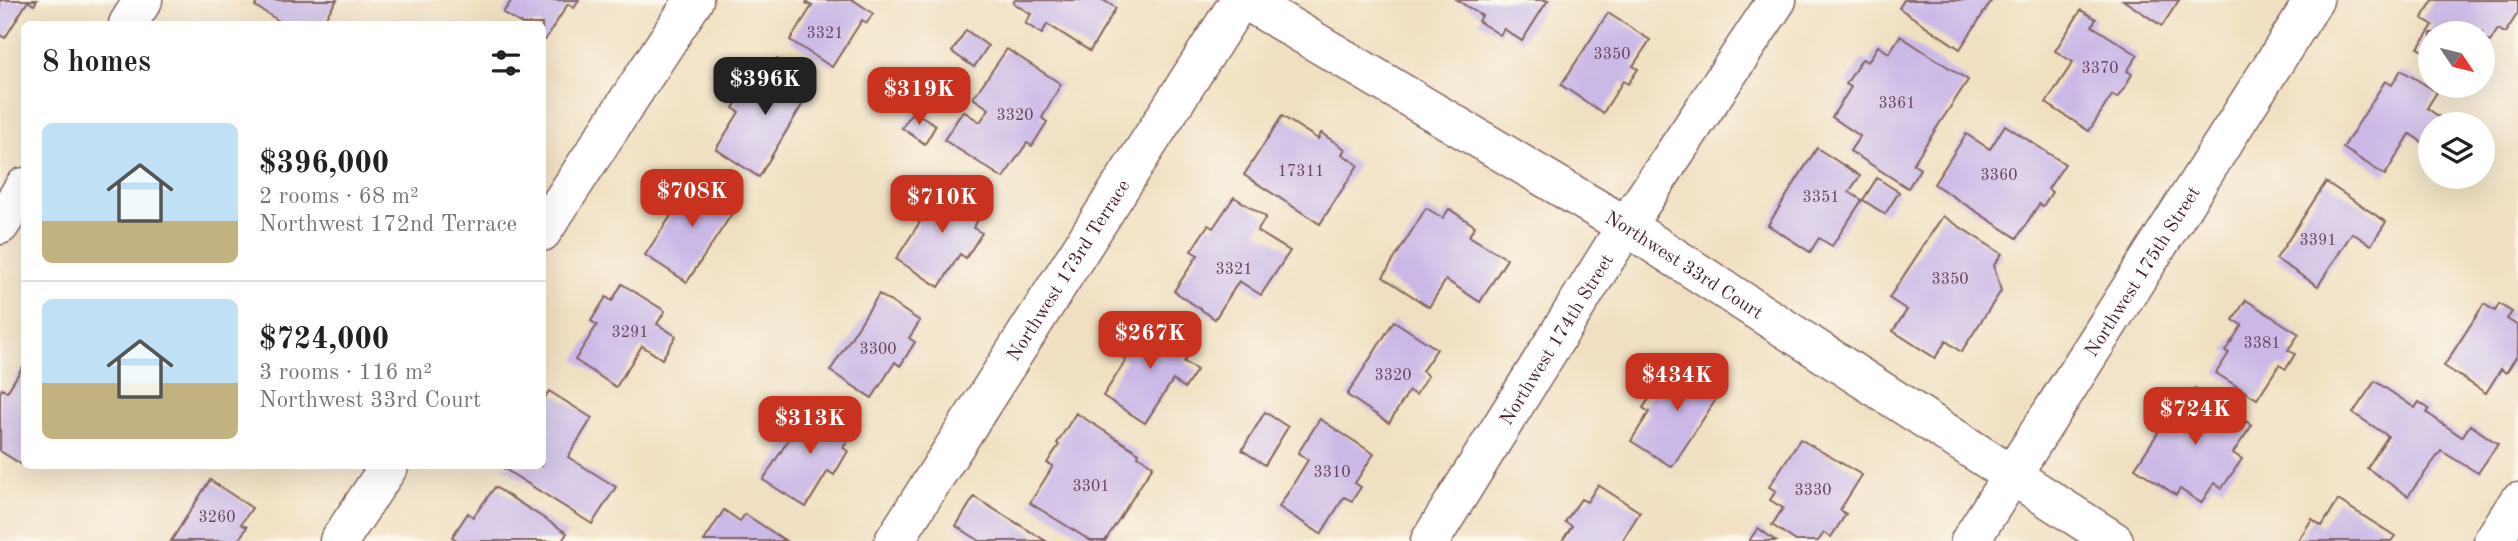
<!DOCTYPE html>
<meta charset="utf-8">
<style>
:root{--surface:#fff;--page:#f6f6f6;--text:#222;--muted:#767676;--line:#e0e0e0;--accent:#c8321e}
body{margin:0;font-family:"Old Standard TT",serif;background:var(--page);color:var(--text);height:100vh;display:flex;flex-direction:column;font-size:26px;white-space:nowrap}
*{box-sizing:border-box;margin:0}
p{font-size:23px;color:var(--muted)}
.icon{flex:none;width:38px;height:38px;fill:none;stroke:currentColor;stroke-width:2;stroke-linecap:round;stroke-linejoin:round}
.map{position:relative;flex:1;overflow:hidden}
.drawer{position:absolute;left:21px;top:21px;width:525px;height:448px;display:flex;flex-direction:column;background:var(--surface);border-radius:10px;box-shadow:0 7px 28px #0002}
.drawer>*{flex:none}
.needle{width:46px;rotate:125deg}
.controls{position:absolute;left:2418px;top:21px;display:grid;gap:14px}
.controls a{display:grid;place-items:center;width:77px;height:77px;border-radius:50%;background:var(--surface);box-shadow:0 7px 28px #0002;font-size:35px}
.price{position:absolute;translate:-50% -60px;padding:0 16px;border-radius:14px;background:var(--accent);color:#fff;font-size:23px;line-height:46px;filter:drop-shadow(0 2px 4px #0008)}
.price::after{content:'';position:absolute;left:50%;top:42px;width:21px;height:16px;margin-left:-10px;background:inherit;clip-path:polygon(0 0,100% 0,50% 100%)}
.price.active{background:#222;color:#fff}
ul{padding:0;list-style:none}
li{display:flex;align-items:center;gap:21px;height:175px;padding:0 21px}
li+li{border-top:2px solid var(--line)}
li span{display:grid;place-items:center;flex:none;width:196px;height:140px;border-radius:10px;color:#555}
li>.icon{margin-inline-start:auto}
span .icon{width:84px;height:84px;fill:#fffc;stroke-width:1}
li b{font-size:30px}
h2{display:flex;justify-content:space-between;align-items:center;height:84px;padding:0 21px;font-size:30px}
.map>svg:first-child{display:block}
</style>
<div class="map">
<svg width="2518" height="541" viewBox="0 0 2518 541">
<rect width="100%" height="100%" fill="#fbf7ec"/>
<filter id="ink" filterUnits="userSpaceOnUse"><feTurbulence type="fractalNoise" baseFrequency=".0143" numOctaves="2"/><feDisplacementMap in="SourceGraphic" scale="14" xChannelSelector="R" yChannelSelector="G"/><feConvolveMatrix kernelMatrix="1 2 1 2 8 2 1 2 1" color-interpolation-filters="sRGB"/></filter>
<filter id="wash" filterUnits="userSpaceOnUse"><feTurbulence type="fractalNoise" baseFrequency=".00686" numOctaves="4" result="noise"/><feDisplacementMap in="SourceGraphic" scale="28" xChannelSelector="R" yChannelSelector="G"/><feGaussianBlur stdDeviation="1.57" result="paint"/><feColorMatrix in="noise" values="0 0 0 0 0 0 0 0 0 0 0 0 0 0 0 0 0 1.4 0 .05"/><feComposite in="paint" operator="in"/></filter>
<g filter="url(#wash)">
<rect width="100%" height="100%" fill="#f0e0c1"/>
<g id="blocks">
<g fill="#cab9e7">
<path d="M0,0H37L34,5L28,1L5,38L0,35Z"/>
<path d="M258,0H337L321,24H284L255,6Z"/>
<path d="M512,0H579L574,8L568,4L545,40L542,38V24H522L503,13Z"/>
<path d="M808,0H853L873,13L867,23L862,20L832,67L790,40L812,6L806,3Z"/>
<path d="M1015,0H1103L1116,8L1090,51L1047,24L1042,34L1025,23L1031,14L1013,3Z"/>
<path d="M1457,0H1548L1522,41L1504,29L1500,35L1478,21L1482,16Z"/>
<path d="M1904,0H1992L1960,49L1899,8Z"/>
<path d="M2123,0H2179L2162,26Z"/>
<path d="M2433,0H2518V13L2505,33L2498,29L2490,42L2483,38V33H2431V55L2418,48L2433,25L2422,18Z"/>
<path d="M2081,10L2096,19L2092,26L2138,55L2127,71L2132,74L2125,87L2117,98L2112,95L2089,131L2046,103L2073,62L2055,51Z"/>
<path d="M1608,13L1650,40L1633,66L1638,69L1628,84L1623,81L1603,113L1561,85Z"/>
<path d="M966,30L988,46L974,67L952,52Z"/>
<path d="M1900,36L1968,80L1913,164L1920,169L1908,188L1850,151L1860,136L1832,117L1851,87L1846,84L1862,59L1868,62L1878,46L1889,53Z"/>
<path d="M1007,49L1061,84L1042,118L1047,122L1032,146L1027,143L1003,178L944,140L963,111L980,122L989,109L973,98Z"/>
<path d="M777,59L815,83L759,177L716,149L739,112L733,108L748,84L756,88Z"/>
<path d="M2401,70L2437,92L2427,108L2441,118L2437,124H2431V135L2425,144L2410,134L2385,175L2343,148L2385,81L2392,85Z"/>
<path d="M913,111L936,125L925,144L902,128Z"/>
<path d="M1282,116L1318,139L1321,133L1345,149L1342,154L1358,165L1320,224L1244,175Z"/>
<path d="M2005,125L2065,164L2048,189L2052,192L2043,206L2039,204L2017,238L1934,184L1966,134L1990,149Z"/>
<path d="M1817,148L1860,176L1849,192L1862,200L1832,246L1819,238L1810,252L1768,225Z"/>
<path d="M698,175L739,203L687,282L645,255Z"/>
<path d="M1877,178L1899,192L1885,214L1863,200Z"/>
<path d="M2326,182L2386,222L2371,245L2352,233L2318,286L2276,259Z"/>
<path d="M956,187L986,207L973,228L982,233L966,258L960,254L939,287L896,259L920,222L909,214L921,196L941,209Z"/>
<path d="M1234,197L1266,217L1257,231L1290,251L1261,295L1239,281L1215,319L1174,291L1198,255L1191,251L1208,225L1213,228Z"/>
<path d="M1426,208L1443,218L1449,209L1475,226L1469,236L1507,259L1480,302L1446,280L1429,307L1383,277Z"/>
<path d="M1943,216L2002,254L1994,265L2001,291L1961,352L1946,341L1935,358L1893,331L1907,310L1889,298Z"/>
<path d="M622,284L665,311L657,324L676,336L662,359L642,346L616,387L575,360L597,325L591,321L606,297L612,301Z"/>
<path d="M879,294L920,321L909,338L915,342L900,366L895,362L872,398L830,371Z"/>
<path d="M2246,300L2299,334L2288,350L2295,354L2286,369L2279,365L2257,399L2216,373L2229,353L2225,351L2242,325L2233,320Z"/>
<path d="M2484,304L2495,311L2499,304L2512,312L2507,319L2518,326V354L2506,373L2501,369L2486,393L2444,366Z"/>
<path d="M1152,320L1193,347L1184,362L1197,370L1185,388L1173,380L1145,423L1103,396L1126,360L1121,356L1136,332L1141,335Z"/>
<path d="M1394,321L1437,349L1422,371L1428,376L1422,385L1416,395L1409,391L1389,423L1347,395Z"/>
<path d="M1682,360L1724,387L1672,467L1631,441L1649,412L1643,408L1652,394L1658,397Z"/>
<path d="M24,365V459L21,464L0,451V393L2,389L7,392Z"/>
<path d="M2375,381L2415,408L2419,402L2429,409L2427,413L2462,437L2470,425L2498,444L2478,473L2441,451L2408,496L2367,468L2388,436L2353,413Z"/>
<path d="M2195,388L2252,425L2233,453L2242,459L2222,488L2214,483L2201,503L2180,489L2176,495L2135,468L2180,399L2185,403Z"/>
<path d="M549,391L592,418L568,457L616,487L592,524L500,466H542V402Z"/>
<path d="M811,404L854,431L843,448L848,451L834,475L828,471L806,507L763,480Z"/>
<path d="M1265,412L1288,427L1265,465L1242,450Z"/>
<path d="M1076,413L1139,453L1138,456L1153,466L1105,541H1091L1030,503L1053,466L1047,463L1059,445L1057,443Z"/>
<path d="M1320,419L1374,454L1355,483L1361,487L1352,501L1344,497L1321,534L1279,507L1308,460L1298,453Z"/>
<path d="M1800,439L1862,475L1840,510L1846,514L1831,537L1824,533L1818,541H1796L1772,525L1783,508L1770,500L1776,491L1769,487Z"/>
<path d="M210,480L252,508L241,524L247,527L238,541H171Z"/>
<path d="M1598,485L1640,512L1622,541H1562L1572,526L1565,522L1581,499L1587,502Z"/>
<path d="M495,487L567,533L562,541H459L452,537L468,513L473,517Z"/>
<path d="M974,497L1046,541H980L956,526Z"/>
<path d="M2338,500L2395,536L2391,541H2298L2312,519L2322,526Z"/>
<path d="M724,510L740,521L745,514L786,541H704Z"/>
<path d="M1758,528L1776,541H1749Z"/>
</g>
</g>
</g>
<g filter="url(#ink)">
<use href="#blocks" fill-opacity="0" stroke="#846360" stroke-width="2"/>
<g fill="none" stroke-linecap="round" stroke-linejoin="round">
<g stroke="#846360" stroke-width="41">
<g id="street">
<path id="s1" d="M1245,0L1626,226L2114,541"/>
<path d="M128,24L143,0"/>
<path d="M0,225L24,187"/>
<path d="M542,232L694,0"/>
<path d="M339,541L389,466"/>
<path id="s2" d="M894,541L1240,0"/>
<path id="s3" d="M1430,541L1626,226L1777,0"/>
<path d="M2493,541L2518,502"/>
</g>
</g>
<g stroke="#846360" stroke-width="41">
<g id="secondary">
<path id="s4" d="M1970,541L2314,0"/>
</g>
</g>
<use href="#street" stroke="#fff" stroke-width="38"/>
<use href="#secondary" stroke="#fff" stroke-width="38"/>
</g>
</g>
<g text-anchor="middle" stroke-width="7" stroke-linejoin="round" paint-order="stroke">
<g font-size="16" fill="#6a465a">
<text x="825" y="38">3321</text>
<text x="1612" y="59">3350</text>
<text x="2100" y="73">3370</text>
<text x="1897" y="108">3361</text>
<text x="1015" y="120">3320</text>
<text x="1301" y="176">17311</text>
<text x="1999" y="180">3360</text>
<text x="1821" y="202">3351</text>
<text x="2318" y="245">3391</text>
<text x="1234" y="274">3321</text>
<text x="1950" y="284">3350</text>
<text x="630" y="337">3291</text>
<text x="2262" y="348">3381</text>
<text x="878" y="354">3300</text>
<text x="1393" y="380">3320</text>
<text x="1332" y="477">3310</text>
<text x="1091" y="491">3301</text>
<text x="1813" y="495">3330</text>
<text x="217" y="522">3260</text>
</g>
<g font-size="19" fill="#4a1f2b" stroke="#fbf7ec">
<text dy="7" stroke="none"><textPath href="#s1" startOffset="513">Northwest 33rd Court</textPath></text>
<text dy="7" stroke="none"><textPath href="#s2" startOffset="322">Northwest 173rd Terrace</textPath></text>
<text dy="7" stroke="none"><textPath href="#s4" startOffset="320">Northwest 175th Street</textPath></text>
<text dy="7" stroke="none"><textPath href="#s3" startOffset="238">Northwest 174th Street</textPath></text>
</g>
</g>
</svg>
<div class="controls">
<a><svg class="needle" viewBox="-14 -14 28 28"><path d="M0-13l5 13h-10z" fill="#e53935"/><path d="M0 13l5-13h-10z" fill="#767676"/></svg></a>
<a><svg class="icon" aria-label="layers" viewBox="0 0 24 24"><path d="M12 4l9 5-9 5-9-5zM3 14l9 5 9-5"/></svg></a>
</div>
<b class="price active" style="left:765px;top:117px">$396K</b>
<b class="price" style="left:919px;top:127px">$319K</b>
<b class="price" style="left:692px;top:229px">$708K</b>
<b class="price" style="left:942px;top:235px">$710K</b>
<b class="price" style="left:1150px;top:371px">$267K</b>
<b class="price" style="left:1677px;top:413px">$434K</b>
<b class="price" style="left:2195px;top:447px">$724K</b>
<b class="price" style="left:810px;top:456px">$313K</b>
<section class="drawer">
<h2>8 homes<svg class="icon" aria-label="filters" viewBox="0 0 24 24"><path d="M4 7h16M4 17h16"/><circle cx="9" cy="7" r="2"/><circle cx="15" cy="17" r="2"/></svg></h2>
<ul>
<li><span style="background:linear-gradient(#bfe0f5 70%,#c2b280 0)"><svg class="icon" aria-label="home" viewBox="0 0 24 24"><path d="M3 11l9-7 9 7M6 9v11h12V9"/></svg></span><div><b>$396,000</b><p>2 rooms · 68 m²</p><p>Northwest 172nd Terrace</p></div></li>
<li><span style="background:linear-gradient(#bfe0f5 60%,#c2b280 0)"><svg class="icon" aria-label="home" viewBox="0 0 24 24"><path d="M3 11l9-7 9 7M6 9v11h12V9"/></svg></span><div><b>$724,000</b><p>3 rooms · 116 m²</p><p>Northwest 33rd Court</p></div></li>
</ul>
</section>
</div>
